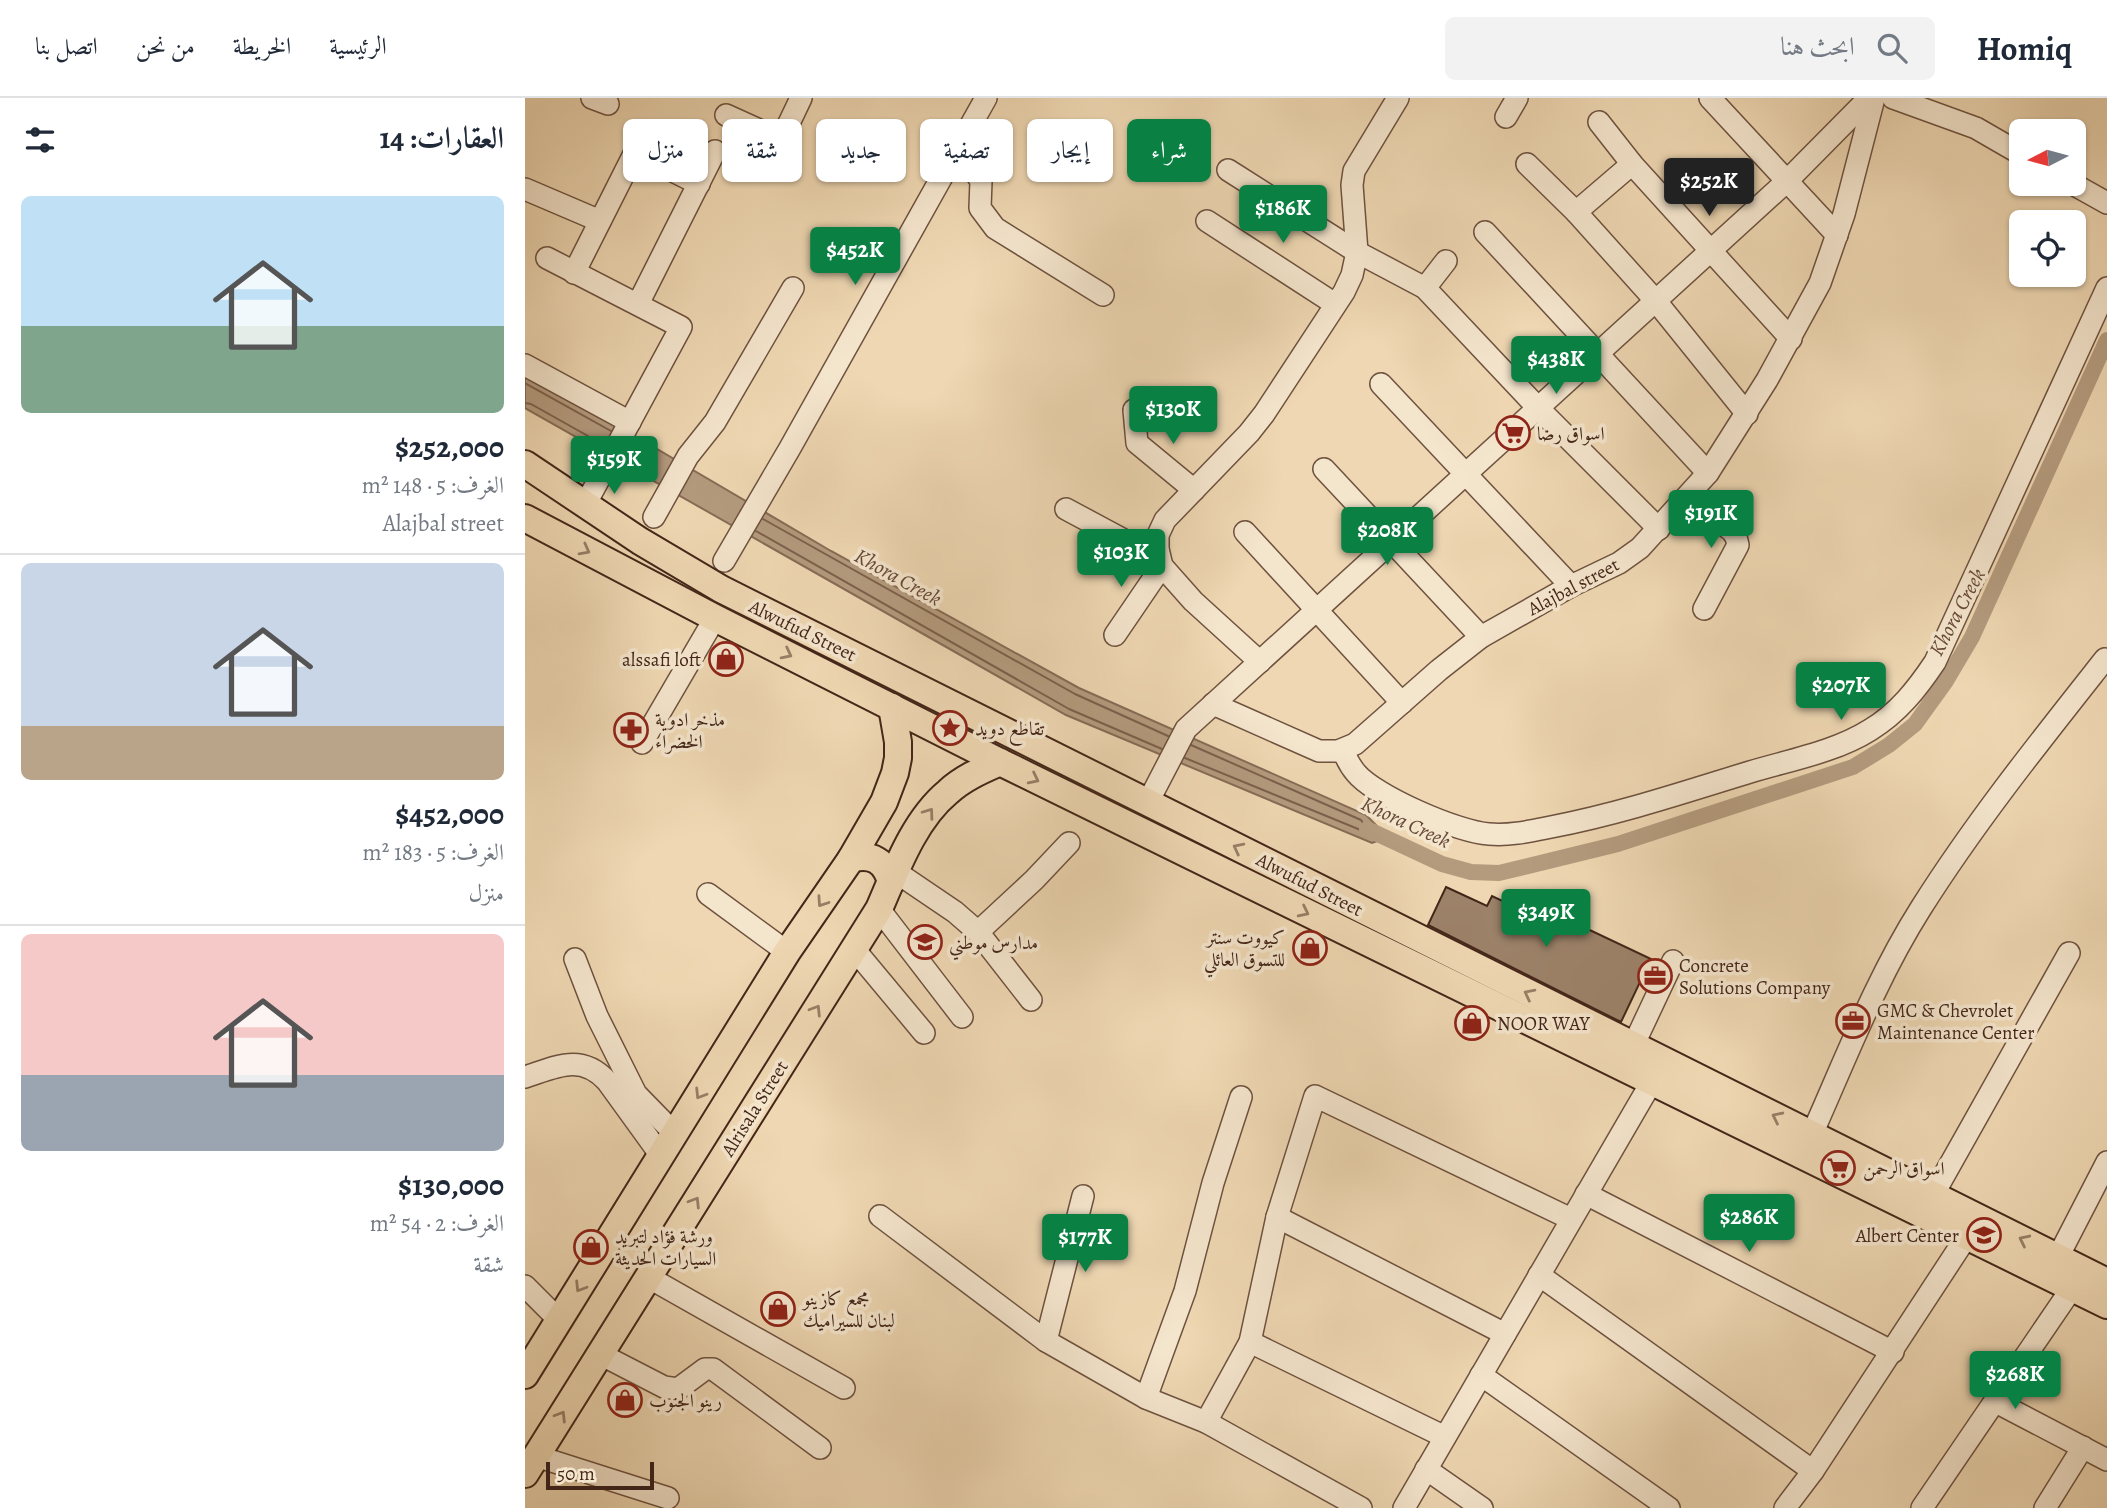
<!DOCTYPE html>
<html lang="ar">
<meta charset="utf-8">
<style>
:root{--surface:#fff;--page:#f2f2f3;--text:#1f2937;--muted:#747a83;--line:#e0e1e3;--accent:#0b8043}
body{margin:0;font-family:Alegreya,Amiri,serif;background:var(--page);color:var(--text);direction:rtl;height:100vh;display:flex;flex-direction:column;font-size:26px;white-space:nowrap}
*{box-sizing:border-box;margin:0}
p{font-size:23px;color:var(--muted)}
.icon{flex:none;width:38px;height:38px;fill:none;stroke:currentColor;stroke-width:2;stroke-linecap:round;stroke-linejoin:round}
.map{position:relative;flex:1;overflow:hidden;direction:ltr}
.drawer{display:flex;flex-direction:column;background:var(--surface);width:525px}
.drawer>*{flex:none}
.top-card{position:absolute;left:21px;top:21px;width:665px;height:63px;direction:rtl;display:flex;gap:14px}
.needle{width:46px;rotate:264deg}
.buttons{position:absolute;left:1484px;top:21px;display:grid;gap:14px}
.buttons a{display:grid;place-items:center;width:77px;height:77px;border-radius:10px;background:var(--surface);box-shadow:0 2px 5px #0004;font-size:35px}
.scale{position:absolute;left:21px;bottom:18px;width:108px;box-sizing:border-box;padding-left:7px;border:4px solid #442619;border-top:0;font-size:19px;line-height:24px;white-space:nowrap;color:#442619;-webkit-text-stroke:5px #f4e5cd;paint-order:stroke}
.price{position:absolute;translate:-50% -60px;padding:0 16px;border-radius:7px;background:var(--accent);color:#fff;font-size:23px;line-height:46px;filter:drop-shadow(0 2px 4px #0008)}
.price::after{content:'';position:absolute;left:50%;top:42px;width:21px;height:16px;margin-left:-10px;background:inherit;clip-path:polygon(0 0,100% 0,50% 100%)}
.price.on{background:#222;color:#fff}
ul{padding:0;list-style:none}
li{display:grid;align-content:center;gap:14px;height:371px;padding:0 21px}
li+li{border-top:2px solid var(--line)}
li span{display:grid;place-items:center;height:217px;border-radius:10px;color:#555}
li>.icon{margin-inline-start:auto}
span .icon{width:126px;height:126px;fill:#fffc;stroke-width:1}
li b{font-size:30px}
h2{display:flex;justify-content:space-between;align-items:center;height:84px;padding:0 21px;font-size:30px}
.chip{padding:0 24px;border-radius:10px;background:var(--surface);box-shadow:0 2px 5px #0004;font-size:24px;line-height:63px}
.chip.on{background:var(--accent);color:#fff}
header{display:flex;align-items:center;gap:42px;box-sizing:border-box;height:98px;padding:0 35px;background:var(--surface);border-bottom:2px solid var(--line)}
header strong{font-size:33px}
nav{display:flex;gap:38px;margin-inline-start:auto;font-size:24px}
.search{width:490px;height:63px;background:var(--page);display:flex;align-items:center;gap:18px;box-sizing:border-box;padding:0 24px;border-radius:10px;color:var(--muted);font-size:26px}
main{display:flex;flex:1;min-height:0}
.map>svg:first-child{display:block}
</style>
<header>
<strong>Homiq</strong>
<div class="search"><svg class="icon" aria-label="search" viewBox="0 0 24 24"><circle cx="10" cy="10" r="6"/><path d="M15 15l6 6"/></svg>ابحث هنا</div>
<nav><a>الرئيسية</a><a>الخريطة</a><a>من نحن</a><a>اتصل بنا</a></nav>
</header>
<main>
<div class="map">
<svg width="1582" height="1410" viewBox="0 0 1582 1410">
<rect width="100%" height="100%" fill="#eed7b2"/>
<filter id="stains"><feTurbulence type="fractalNoise" baseFrequency=".00286" numOctaves="4"/><feColorMatrix values="0 0 0 0 .2 0 0 0 0 .09 0 0 0 0 .02 0 0 0 .5 -.17"/></filter>
<radialGradient id="worn" r=".72"><stop offset=".6" stop-color="#630" stop-opacity="0"/><stop offset="1" stop-color="#630" stop-opacity=".3"/></radialGradient>
<path fill="#b49b7e" stroke="#876c56" stroke-width="2" d="M0,277L69,314L306,453L554,590L841,717L852,728L858,741L847,745L541,617L0,310Z"/>
<g fill="none" stroke-linecap="round" stroke-linejoin="round">
<g stroke="#7c604c" stroke-width="2">
<path d="M0,285L86,333"/>
<path d="M0,305L6,306L79,347"/>
<path d="M238,421L550,596L643,638"/>
<path d="M231,433L544,611L637,651"/>
<path d="M660,660L838,733L842,731L836,722L666,647"/>
</g>
<path stroke="#b49b7e" stroke-width="16" d="M842,731L917,766L946,774L974,775L1093,746L1328,669L1364,647L1390,626L1421,583L1447,539L1582,242"/>
</g>
<path fill="#9c8269" stroke="#442619" stroke-width="2" d="M921,789L962,808L967,798L986,807L991,797L1126,861L1096,924L903,827Z"/>
<g fill="none" stroke-linecap="round" stroke-linejoin="round">
<g stroke="#6e523f" stroke-width="24">
<g id="minor">
<path d="M67,0L83,6"/>
<path d="M1185,0L1312,137"/>
<path d="M1368,0L1451,30L1496,56"/>
<path d="M201,17L256,42L276,0"/>
<path d="M981,19L992,0"/>
<path d="M1074,24L1107,66L1266,241"/>
<path d="M427,57L446,68L456,83L455,110L470,130L578,197"/>
<path d="M1002,66L1051,114"/>
<path d="M1107,66L1051,114L1130,202L1222,316"/>
<path d="M703,72L832,154L900,190L1014,311L1134,431"/>
<path d="M1548,86L1582,105"/>
<path d="M0,91L75,123"/>
<path d="M682,123L810,206"/>
<path d="M960,134L1183,375"/>
<path d="M22,160L156,229L60,407"/>
<path d="M49,175L110,54L174,86"/>
<path d="M900,190L921,163"/>
<path d="M113,206L190,53"/>
<path d="M0,267L105,324"/>
<path d="M856,286L1046,488"/>
<path d="M609,312L612,345L669,392"/>
<path d="M799,371L956,539"/>
<path d="M1162,399L1207,433L1211,439L1213,447L1179,511"/>
<path d="M541,411L610,448L633,451"/>
<path d="M129,419L163,358L190,324L268,190"/>
<path d="M720,434L877,605"/>
<path d="M199,463L265,350L461,0"/>
<path d="M590,537L637,468"/>
<path d="M735,564L668,503L637,468L633,451V437L640,422L724,335L739,316L819,194L827,177L832,154L827,87L829,73L873,0"/>
<path d="M688,606L794,653H813L830,646L914,572L956,539L1046,488L1094,465L1115,450L1183,375L1242,282L1295,185L1319,116L1349,0"/>
<path d="M117,645L190,520"/>
<path d="M818,652C821,660 825,668 831,675C850,698 933,734 964,736C985,738 1006,733 1026,729C1094,716 1160,694 1225,674C1265,662 1310,654 1345,632C1373,615 1392,591 1410,564L1582,190"/>
<path d="M623,704L661,631L1262,83L1344,0"/>
<path d="M371,774L430,814L453,834L506,902"/>
<path d="M183,796L262,854"/>
<path d="M354,811L437,919"/>
<path d="M453,834L509,782L544,745"/>
<path d="M329,851L399,935"/>
<path d="M50,861L72,918L111,996L150,1036"/>
<path d="M1108,948L1148,863"/>
<path d="M0,979C31,969 56,955 82,983L137,1059"/>
<path d="M1287,1036C1321,960 1351,881 1396,810C1451,723 1516,642 1580,561"/>
<path d="M1061,1096L1368,1254"/>
<path d="M1408,1097L1544,855"/>
<path d="M355,1118L521,1243L621,1300L681,1324L836,1410"/>
<path d="M752,1119L980,1236"/>
<path d="M1533,1159L1582,1064"/>
<path d="M1014,1177L1288,1373"/>
<path d="M123,1179L319,1290"/>
<path d="M0,1188L34,1222"/>
<path d="M521,1243L558,1098"/>
<path d="M725,1244L920,1339"/>
<path d="M75,1256L139,1289L153,1291L180,1271H188L295,1350"/>
<path d="M956,1277L1144,1410"/>
<path d="M621,1300L660,1193L688,1085L716,999"/>
<path d="M1471,1304L1582,1362"/>
<path d="M681,1324L725,1244L752,1119L790,998L1046,1121"/>
<path d="M11,1358L143,1400"/>
<path d="M901,1371L957,1410"/>
<path d="M879,1410L1126,985"/>
<path d="M1260,1410L1288,1373L1442,1138"/>
<path d="M1397,1410L1547,1190"/>
<path d="M1520,1410L1558,1349"/>
</g>
</g>
<g stroke="#442619" stroke-width="30">
<g id="major">
<path d="M0,366L115,443L196,491L1582,1184"/>
<path d="M0,420L190,520L475,664L1582,1207"/>
<path d="M326,761C347,755 360,763 366,784"/>
<path d="M0,1277L262,854L326,761L359,704L370,675L373,660V644L367,609"/>
<path d="M0,1376L354,811C371,772 389,722 423,694C438,680 457,672 475,664"/>
</g>
</g>
<use href="#minor" stroke="#f4e5cd" stroke-width="21"/>
<use href="#major" stroke="#eed7b2" stroke-width="26"/>
</g>
<defs><path id="oneway-chevron" d="M-2-3.5L2.5 0L-2 3.5" fill="none" stroke-width="1.6" stroke-linecap="round" stroke-linejoin="round" transform="scale(1.75)"/></defs>
<g stroke="#997e66">
<use href="#oneway-chevron" transform="translate(60 452) rotate(28)"/>
<use href="#oneway-chevron" transform="translate(262 556) rotate(27)"/>
<use href="#oneway-chevron" transform="translate(509 681) rotate(26)"/>
<use href="#oneway-chevron" transform="translate(404 715) rotate(-54)"/>
<use href="#oneway-chevron" transform="translate(713 750) rotate(-153)"/>
<use href="#oneway-chevron" transform="translate(297 804) rotate(124)"/>
<use href="#oneway-chevron" transform="translate(779 814) rotate(26)"/>
<use href="#oneway-chevron" transform="translate(1004 896) rotate(-153)"/>
<use href="#oneway-chevron" transform="translate(291 912) rotate(-58)"/>
<use href="#oneway-chevron" transform="translate(175 996) rotate(122)"/>
<use href="#oneway-chevron" transform="translate(1252 1019) rotate(-154)"/>
<use href="#oneway-chevron" transform="translate(170 1104) rotate(-58)"/>
<use href="#oneway-chevron" transform="translate(1499 1142) rotate(-154)"/>
<use href="#oneway-chevron" transform="translate(55 1189) rotate(122)"/>
<use href="#oneway-chevron" transform="translate(36 1318) rotate(-58)"/>
</g>
<defs>
<g id="supermarket-ring" transform="scale(1.75)"><circle r="9.5" fill="#f4e5cd" stroke="#8f2418" stroke-width="1.5"/><path d="M-6-5.5h2.5l.6 2H6L4.5 2H-2.5L-4.4-4H-6ZM-1.5 3.2a1.3 1.3 0 1 0 .1 0ZM3 3.2a1.3 1.3 0 1 0 .1 0Z" fill="#8f2418"/></g>
<g id="shop-ring" transform="scale(1.75)"><circle r="9.5" fill="#f4e5cd" stroke="#8f2418" stroke-width="1.5"/><path d="M-5-2.5h2.3a2.7 3.5 0 0 1 5.4 0H5L5.5 6h-11ZM-1.5-2.5h3a1.5 2.3 0 0 0-3 0Z" fill="#8f2418"/></g>
<g id="sight-ring" transform="scale(1.75)"><circle r="9.5" fill="#f4e5cd" stroke="#8f2418" stroke-width="1.5"/><path d="M0-6L1.8-2.2L6-1.7L2.9 1.2L3.7 5.4L0 3.3L-3.7 5.4L-2.9 1.2L-6-1.7L-1.8-2.2Z" fill="#8f2418"/></g>
<g id="pharmacy-ring" transform="scale(1.75)"><circle r="9.5" fill="#f4e5cd" stroke="#8f2418" stroke-width="1.5"/><path d="M-2-6h4v4h4v4h-4v4h-4v-4h-4v-4h4Z" fill="#8f2418"/></g>
<g id="school-ring" transform="scale(1.75)"><circle r="9.5" fill="#f4e5cd" stroke="#8f2418" stroke-width="1.5"/><path d="M0-5L7-2L0 1L-7-2ZM-4 1L0 2.5L4 1V4Q0 6-4 4Z" fill="#8f2418"/></g>
<g id="office-ring" transform="scale(1.75)"><circle r="9.5" fill="#f4e5cd" stroke="#8f2418" stroke-width="1.5"/><path d="M-6-3h4V-5.5h4V-3h4V5H-6ZM-1-4.5V-3h2v-1.5ZM-6 0V1H6V0Z" fill="#8f2418"/></g>
</defs>
<g fill-rule="evenodd">
<use href="#supermarket-ring" x="988" y="335"/>
<use href="#shop-ring" x="201" y="561"/>
<use href="#sight-ring" x="425" y="630"/>
<use href="#pharmacy-ring" x="106" y="632"/>
<use href="#school-ring" x="400" y="844"/>
<use href="#shop-ring" x="785" y="850"/>
<use href="#office-ring" x="1130" y="878"/>
<use href="#office-ring" x="1328" y="923"/>
<use href="#shop-ring" x="947" y="925"/>
<use href="#supermarket-ring" x="1313" y="1070"/>
<use href="#school-ring" x="1459" y="1137"/>
<use href="#shop-ring" x="66" y="1149"/>
<use href="#shop-ring" x="253" y="1211"/>
<use href="#shop-ring" x="100" y="1302"/>
</g>
<g text-anchor="middle" stroke-width="7" stroke-linejoin="round" paint-order="stroke">
<g font-size="19" fill="#442619" stroke="#f4e5cd" text-anchor="start">
<text x="1012" y="342">اسواق رضا</text>
<text x="176" y="568" text-anchor="end">alssafi loft</text>
<text x="130" y="628">مذخر ادوية<tspan x="130" dy="22">الخضراء</tspan></text>
<text x="450" y="637">تقاطع دويد</text>
<text x="760" y="846" text-anchor="end">كيووت سنتر<tspan x="760" dy="22">للتسوق العائلي</tspan></text>
<text x="424" y="851">مدارس موطني</text>
<text x="1154" y="874">Concrete<tspan x="1154" dy="22">Solutions Company</tspan></text>
<text x="1352" y="919">GMC &amp; Chevrolet<tspan x="1352" dy="22">Maintenance Center</tspan></text>
<text x="972" y="932">NOOR WAY</text>
<text x="1338" y="1077">اسواق الرحمن</text>
<text x="1434" y="1144" text-anchor="end">Albert Center</text>
<text x="90" y="1145">ورشة فؤاد لتبريد<tspan x="90" dy="22">السيارات الحديثة</tspan></text>
<text x="278" y="1207">مجمع كازينو<tspan x="278" dy="22">لبنان للسيراميك</tspan></text>
<text x="124" y="1309">رينو الجنوب</text>
</g>
<g font-size="19" fill="#442619" stroke="#f4e5cd">
<text transform="translate(1048 488) rotate(-28)" y="7">Alajbal street</text>
<text transform="translate(278 532) rotate(26)" y="7">Alwufud Street</text>
<text transform="translate(785 786) rotate(27)" y="7">Alwufud Street</text>
<text transform="translate(229 1010) rotate(-58)" y="7">Alrisala Street</text>
</g>
<g font-size="21" font-style="italic" fill="#664937" stroke="#f4e5cd">
<text transform="translate(373 479) rotate(29)" y="7">Khora Creek</text>
<text transform="translate(1432 514) rotate(-62)" y="7">Khora Creek</text>
<text transform="translate(881 724) rotate(25)" y="7">Khora Creek</text>
</g>
</g>
<rect width="100%" height="100%" filter="url(#stains)"/>
<rect width="100%" height="100%" fill="url(#worn)"/>
</svg>
<div class="buttons">
<a><svg class="needle" viewBox="-14 -14 28 28"><path d="M0-13l5 13h-10z" fill="#e53935"/><path d="M0 13l5-13h-10z" fill="#747a83"/></svg></a>
<a><svg class="icon" aria-label="locate" viewBox="0 0 24 24"><circle cx="12" cy="12" r="6"/><path d="M12 2v4M12 18v4M2 12h4M18 12h4"/></svg></a>
</div>
<div class="scale">50 m</div>
<b class="price on" style="left:1184px;top:120px">$252K</b>
<b class="price" style="left:758px;top:147px">$186K</b>
<b class="price" style="left:330px;top:189px">$452K</b>
<b class="price" style="left:1031px;top:298px">$438K</b>
<b class="price" style="left:648px;top:348px">$130K</b>
<b class="price" style="left:89px;top:398px">$159K</b>
<b class="price" style="left:1186px;top:452px">$191K</b>
<b class="price" style="left:862px;top:469px">$208K</b>
<b class="price" style="left:596px;top:491px">$103K</b>
<b class="price" style="left:1316px;top:624px">$207K</b>
<b class="price" style="left:1021px;top:851px">$349K</b>
<b class="price" style="left:1224px;top:1156px">$286K</b>
<b class="price" style="left:560px;top:1176px">$177K</b>
<b class="price" style="left:1490px;top:1313px">$268K</b>
<div class="top-card">
<a class="chip on">شراء</a>
<a class="chip">إيجار</a>
<a class="chip">تصفية</a>
<a class="chip">جديد</a>
<a class="chip">شقة</a>
<a class="chip">منزل</a>
</div>
</div>
<section class="drawer">
<h2>العقارات: 14<svg class="icon" aria-label="filters" viewBox="0 0 24 24"><path d="M4 7h16M4 17h16"/><circle cx="9" cy="7" r="2"/><circle cx="15" cy="17" r="2"/></svg></h2>
<ul>
<li><span style="background:linear-gradient(#bfe0f5 60%,#7fa58c 0)"><svg class="icon" aria-label="home" viewBox="0 0 24 24"><path d="M3 11l9-7 9 7M6 9v11h12V9"/></svg></span><div><b>$252,000</b><p>الغرف: 5 · 148 m²</p><p>Alajbal street</p></div></li>
<li><span style="background:linear-gradient(#c9d6e8 75%,#b9a48a 0)"><svg class="icon" aria-label="home" viewBox="0 0 24 24"><path d="M3 11l9-7 9 7M6 9v11h12V9"/></svg></span><div><b>$452,000</b><p>الغرف: 5 · 183 m²</p><p>منزل</p></div></li>
<li><span style="background:linear-gradient(#f6c9c9 65%,#9aa5b1 0)"><svg class="icon" aria-label="home" viewBox="0 0 24 24"><path d="M3 11l9-7 9 7M6 9v11h12V9"/></svg></span><div><b>$130,000</b><p>الغرف: 2 · 54 m²</p><p>شقة</p></div></li>
</ul>
</section>
</main>
